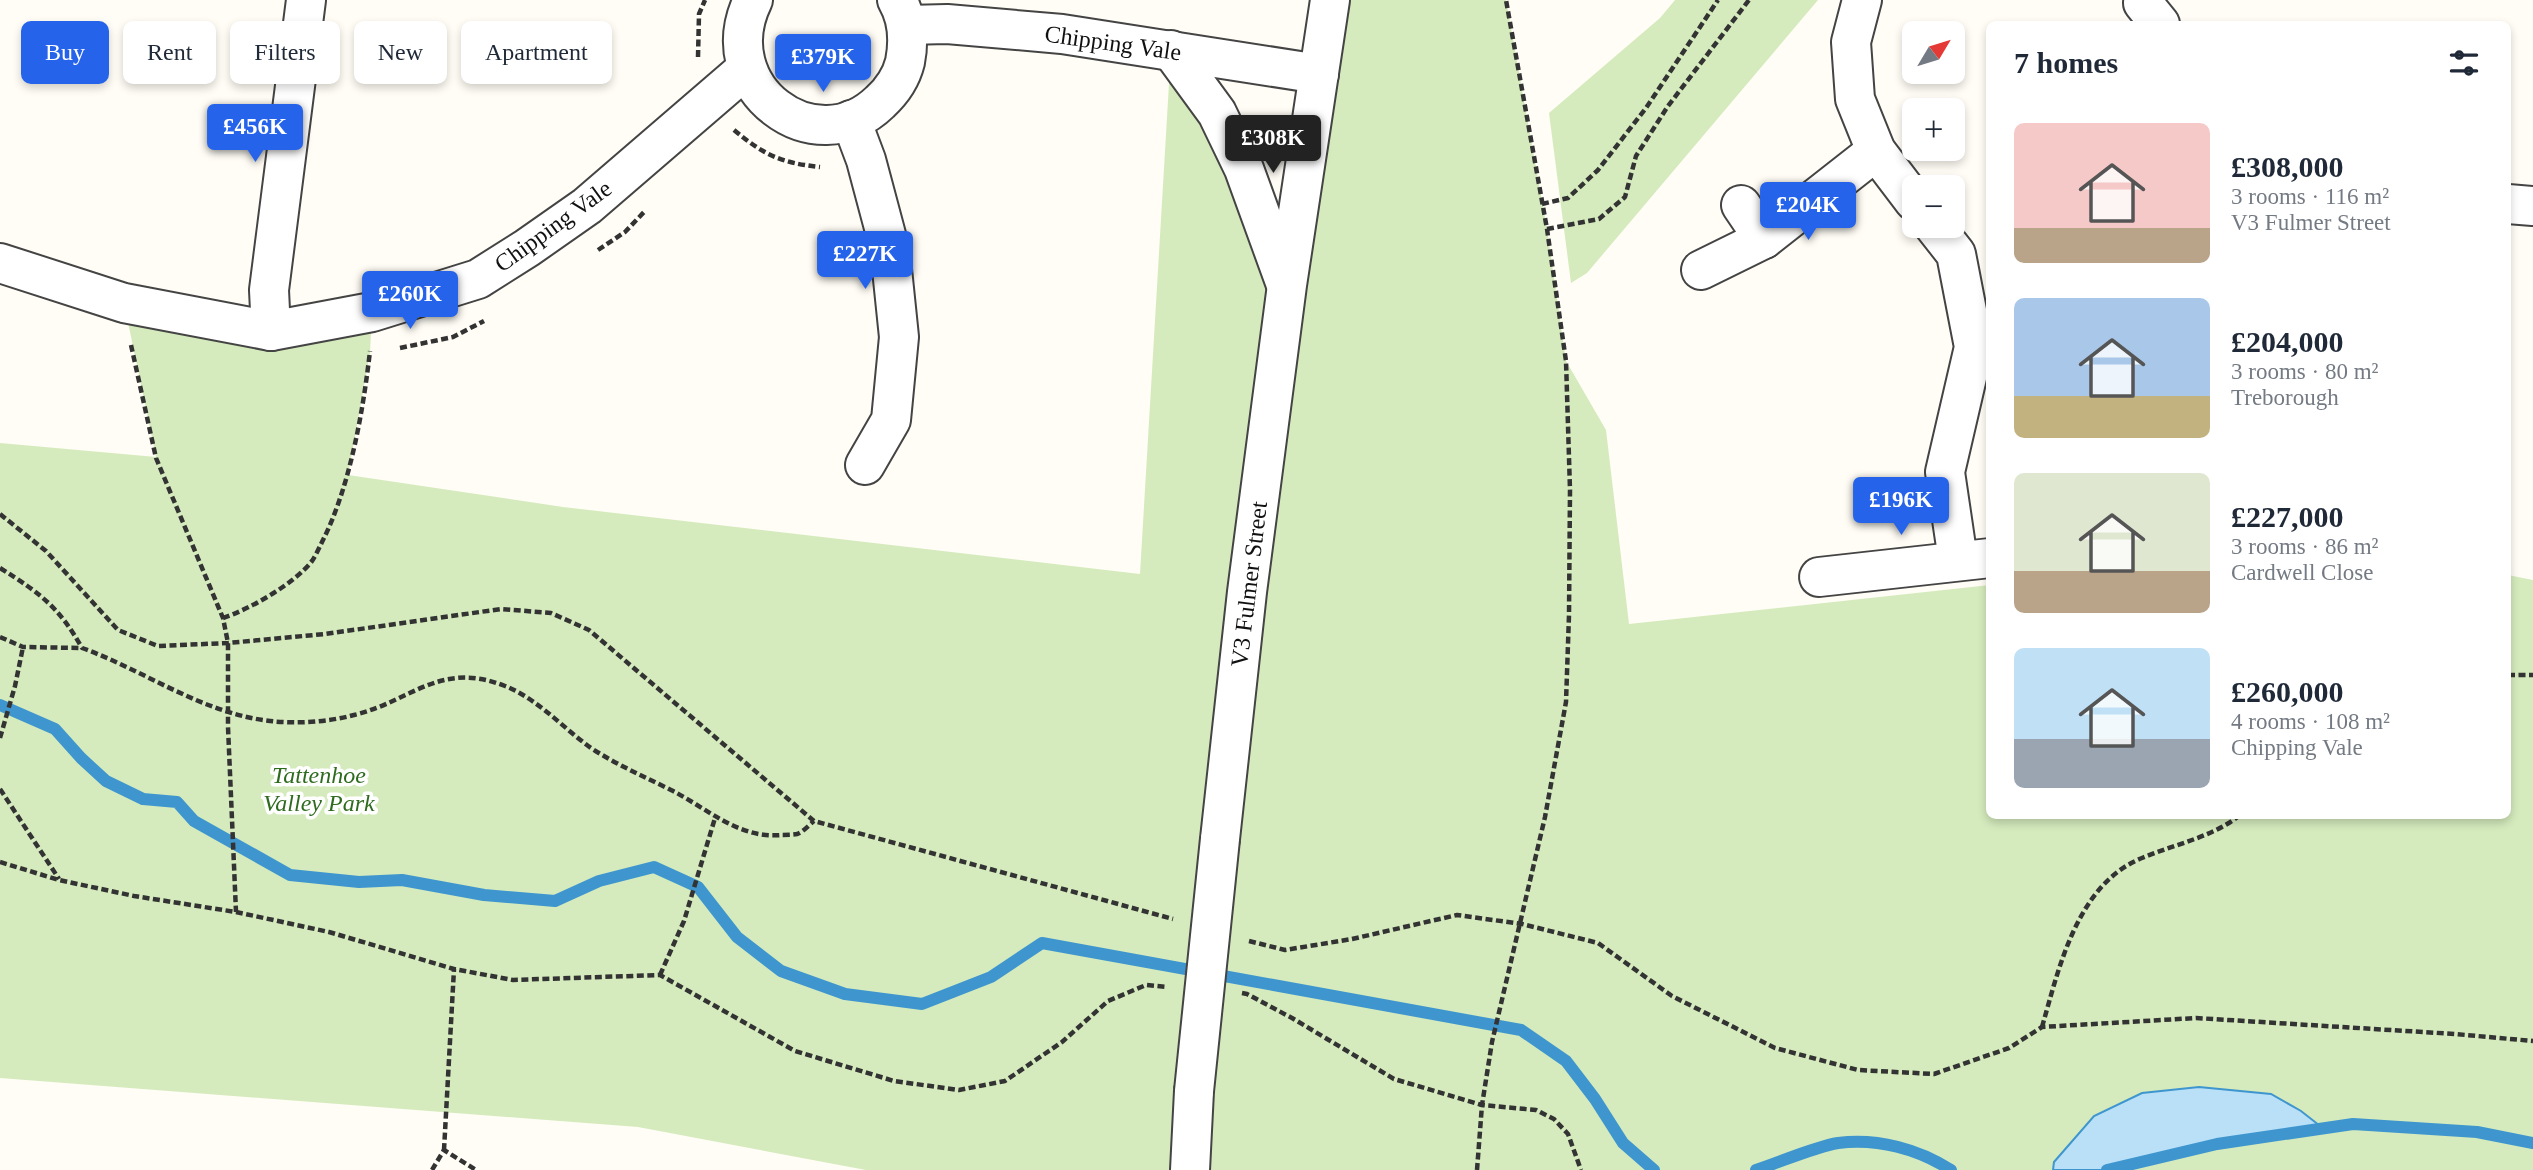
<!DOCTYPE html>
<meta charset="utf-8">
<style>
:root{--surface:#fff;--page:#f6f6f7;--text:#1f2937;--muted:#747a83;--accent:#2563eb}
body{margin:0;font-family:Georgia,serif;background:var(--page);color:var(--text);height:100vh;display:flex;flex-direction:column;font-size:26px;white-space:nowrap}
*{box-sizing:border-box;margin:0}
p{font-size:23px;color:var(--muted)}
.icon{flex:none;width:38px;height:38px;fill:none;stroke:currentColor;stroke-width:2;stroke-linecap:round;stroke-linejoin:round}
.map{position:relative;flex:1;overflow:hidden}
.side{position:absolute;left:1986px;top:21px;width:525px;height:798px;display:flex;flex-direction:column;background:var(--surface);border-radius:10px;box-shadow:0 4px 10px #0003}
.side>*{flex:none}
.hud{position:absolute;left:21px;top:21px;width:665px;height:63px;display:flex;gap:14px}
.needle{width:46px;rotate:52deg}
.controls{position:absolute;left:1902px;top:21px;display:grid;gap:14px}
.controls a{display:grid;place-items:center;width:63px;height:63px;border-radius:10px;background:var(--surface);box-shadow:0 4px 10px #0003;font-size:35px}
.price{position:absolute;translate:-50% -60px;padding:0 16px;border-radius:7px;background:var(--accent);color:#fff;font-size:23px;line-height:46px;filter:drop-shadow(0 2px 4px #0008)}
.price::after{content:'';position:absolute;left:50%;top:42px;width:21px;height:16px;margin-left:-10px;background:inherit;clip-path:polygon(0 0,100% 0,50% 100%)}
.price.current{background:#222;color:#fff}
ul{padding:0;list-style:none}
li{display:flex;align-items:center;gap:21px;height:175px;padding:0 28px}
li span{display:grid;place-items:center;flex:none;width:196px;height:140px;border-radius:10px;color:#555}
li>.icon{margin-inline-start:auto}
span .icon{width:84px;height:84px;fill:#fffc;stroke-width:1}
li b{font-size:30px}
h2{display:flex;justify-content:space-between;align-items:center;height:84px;padding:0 28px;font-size:30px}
.chip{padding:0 24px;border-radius:10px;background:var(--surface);box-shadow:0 4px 10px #0003;font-size:24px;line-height:63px}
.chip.current{background:var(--accent);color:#fff}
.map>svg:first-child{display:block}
</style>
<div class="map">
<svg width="2533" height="1170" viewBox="0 0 2533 1170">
<rect width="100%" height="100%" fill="#fffdf5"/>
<g fill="#d5ebbd">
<path d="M1330,0H1506L1547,229L1566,361L1606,430L1629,624L1990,585V816H2508V575L2533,580V1170H866L638,1127L0,1078V443L156,457L124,303L372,312L370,353L348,475L563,507L1140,574L1171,50L1286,283Z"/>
<path d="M1675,0H1818L1587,273L1571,283L1549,113L1660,18Z"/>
</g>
<path fill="#b9e0f7" stroke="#3f96cf" stroke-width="2" d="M2199,1087L2271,1094L2301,1111L2324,1129L2217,1144L2107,1170H2053L2054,1162L2094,1116L2142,1093Z"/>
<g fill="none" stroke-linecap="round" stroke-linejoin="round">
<g stroke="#3f96cf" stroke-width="12">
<path d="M0,705L55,729L81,758L106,781L143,799L177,802L194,821L290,875L359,882L402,880L484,895L555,901L599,881L654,867L698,887L737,937L781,971L845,994L922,1004L991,977L1042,943L1521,1030L1566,1061L1595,1099L1623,1143L1654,1170"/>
<path d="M1756,1170C1781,1162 1814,1147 1838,1143C1878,1138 1918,1149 1951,1170"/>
<path d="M2107,1170L2217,1144L2353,1124L2477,1132L2533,1143"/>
</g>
<g stroke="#444" stroke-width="42">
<g id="minor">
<path d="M753,0C710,88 815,165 880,102C892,91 901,78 905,62C909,41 908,19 897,0"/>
<path d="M1862,0L1851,42L1855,99L1876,151L1914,201"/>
<path d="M2146,0L2143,3L2160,24"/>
<path d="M907,25L947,24L1062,34L1319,74"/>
<path d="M1171,50L1217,113L1244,169L1285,282"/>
<path d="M851,120L866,160L890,250L899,337L891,420L865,465"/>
<path d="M2508,204L2533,206"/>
<path d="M1741,205L1764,239"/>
<path d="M1934,226L1956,254L1974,347L1945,472L1958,560"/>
<path d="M0,263L124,303L271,331L372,312L478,279L527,248L587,206L746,69"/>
<path d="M1701,270L1764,239L1876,151"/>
<path d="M271,331L269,290L306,0"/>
<path d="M1819,577L1990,558"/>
<path d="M1220,839L1247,592L1287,285L1330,0"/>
<path d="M1190,1170L1194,1091"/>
</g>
</g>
<g stroke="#333" stroke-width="4.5" stroke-dasharray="7 3.5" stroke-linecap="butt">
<path d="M698,57L699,14L705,0"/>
<path d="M734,130C764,155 781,163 820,167"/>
<path d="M1542,204L1568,198L1598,170L1646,108L1718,0"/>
<path d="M1547,229L1599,219L1625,197L1636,156L1668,106L1749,0"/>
<path d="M598,250L625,232L645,211"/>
<path d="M131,345L156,458L223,618L228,643V727L236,912"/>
<path d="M400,348L453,337L484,321"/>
<path d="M0,514L46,551L118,630L158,646L228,643L325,634L501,609L551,613L589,630L814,821L1173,919"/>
<path d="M0,568C40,593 59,607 82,648C146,671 201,713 270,721C296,724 328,722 354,715C412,701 440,660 505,686C538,699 563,728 591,748C617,765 643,776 671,790C707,808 738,839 781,835C786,835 793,835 797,834C803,832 809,825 814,821"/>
<path d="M223,618C250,609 294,584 312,561C316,555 319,548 322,542C350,487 363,412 370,351"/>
<path d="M0,637L23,647L82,648"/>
<path d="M2508,675H2533"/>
<path d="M0,738L15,686L23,647"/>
<path d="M0,789L59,879"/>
<path d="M0,862L59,880L134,896L236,912L329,932L454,969L513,980L660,975L795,1051L894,1081L959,1090L1005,1081L1062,1042L1108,1001L1146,985L1167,987"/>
<path d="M1249,941L1285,950L1352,939L1457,915L1522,924L1598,943L1672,996L1775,1048L1858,1070L1934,1074L2009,1048L2042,1027L2196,1018L2455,1034L2533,1041"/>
<path d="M660,975L684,921L715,818"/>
<path d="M1242,993L1247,994L1292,1018L1394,1079L1482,1105L1536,1110L1554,1119L1568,1134L1581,1170"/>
<path d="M2042,1027C2059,968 2077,884 2142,858C2175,844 2210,838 2239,816"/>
<path d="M444,1150L454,969"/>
<path d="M432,1170L444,1150L476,1170"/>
<path d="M1477,1170L1482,1105L1492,1042L1545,817L1566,702L1569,615L1570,490L1566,361L1547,229L1506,0"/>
</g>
<use href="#minor" stroke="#fff" stroke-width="38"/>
<g stroke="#444" stroke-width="42" stroke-linecap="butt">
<path id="minor-bridge" d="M1194,1091L1220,839"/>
</g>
<use href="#minor-bridge" stroke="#fff" stroke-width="38"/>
</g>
<g text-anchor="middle" stroke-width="7" stroke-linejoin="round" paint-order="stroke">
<g font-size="24" fill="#111" stroke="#fff">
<text transform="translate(1113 43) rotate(8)" y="8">Chipping Vale</text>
<text transform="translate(553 226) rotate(-36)" y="8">Chipping Vale</text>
<text transform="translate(1249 584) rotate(-83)" y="8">V3 Fulmer Street</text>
</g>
<g font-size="24" font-style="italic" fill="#2f6b1f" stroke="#fff">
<text x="319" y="783">Tattenhoe<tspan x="319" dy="28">Valley Park</tspan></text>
</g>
</g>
</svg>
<div class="controls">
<a><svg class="needle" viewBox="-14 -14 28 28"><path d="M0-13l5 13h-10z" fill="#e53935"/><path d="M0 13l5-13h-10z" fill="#747a83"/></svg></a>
<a>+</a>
<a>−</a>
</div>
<b class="price" style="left:823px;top:94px">£379K</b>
<b class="price" style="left:255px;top:164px">£456K</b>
<b class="price current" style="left:1273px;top:175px">£308K</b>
<b class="price" style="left:1808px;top:242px">£204K</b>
<b class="price" style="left:865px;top:291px">£227K</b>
<b class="price" style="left:410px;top:331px">£260K</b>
<b class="price" style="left:1901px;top:537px">£196K</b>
<div class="hud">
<a class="chip current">Buy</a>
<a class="chip">Rent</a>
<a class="chip">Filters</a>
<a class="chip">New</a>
<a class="chip">Apartment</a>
</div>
<section class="side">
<h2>7 homes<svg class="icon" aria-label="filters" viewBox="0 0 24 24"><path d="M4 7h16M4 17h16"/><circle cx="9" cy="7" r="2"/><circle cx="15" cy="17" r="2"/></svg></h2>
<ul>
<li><span style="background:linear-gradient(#f6c9c9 75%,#b9a48a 0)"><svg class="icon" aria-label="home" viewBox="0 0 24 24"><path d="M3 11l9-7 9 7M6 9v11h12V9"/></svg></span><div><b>£308,000</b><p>3 rooms · 116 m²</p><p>V3 Fulmer Street</p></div></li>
<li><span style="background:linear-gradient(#a9c7e8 70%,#c2b280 0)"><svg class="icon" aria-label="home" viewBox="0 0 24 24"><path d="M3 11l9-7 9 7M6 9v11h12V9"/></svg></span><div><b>£204,000</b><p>3 rooms · 80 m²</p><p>Treborough</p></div></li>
<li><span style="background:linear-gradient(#dfe7d0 70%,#b9a48a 0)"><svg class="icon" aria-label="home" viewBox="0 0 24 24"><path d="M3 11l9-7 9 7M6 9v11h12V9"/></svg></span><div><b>£227,000</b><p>3 rooms · 86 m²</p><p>Cardwell Close</p></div></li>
<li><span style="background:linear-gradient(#bfe0f5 65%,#9aa5b1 0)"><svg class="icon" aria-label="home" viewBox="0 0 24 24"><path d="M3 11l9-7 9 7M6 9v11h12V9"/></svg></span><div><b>£260,000</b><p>4 rooms · 108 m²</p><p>Chipping Vale</p></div></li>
</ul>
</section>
</div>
